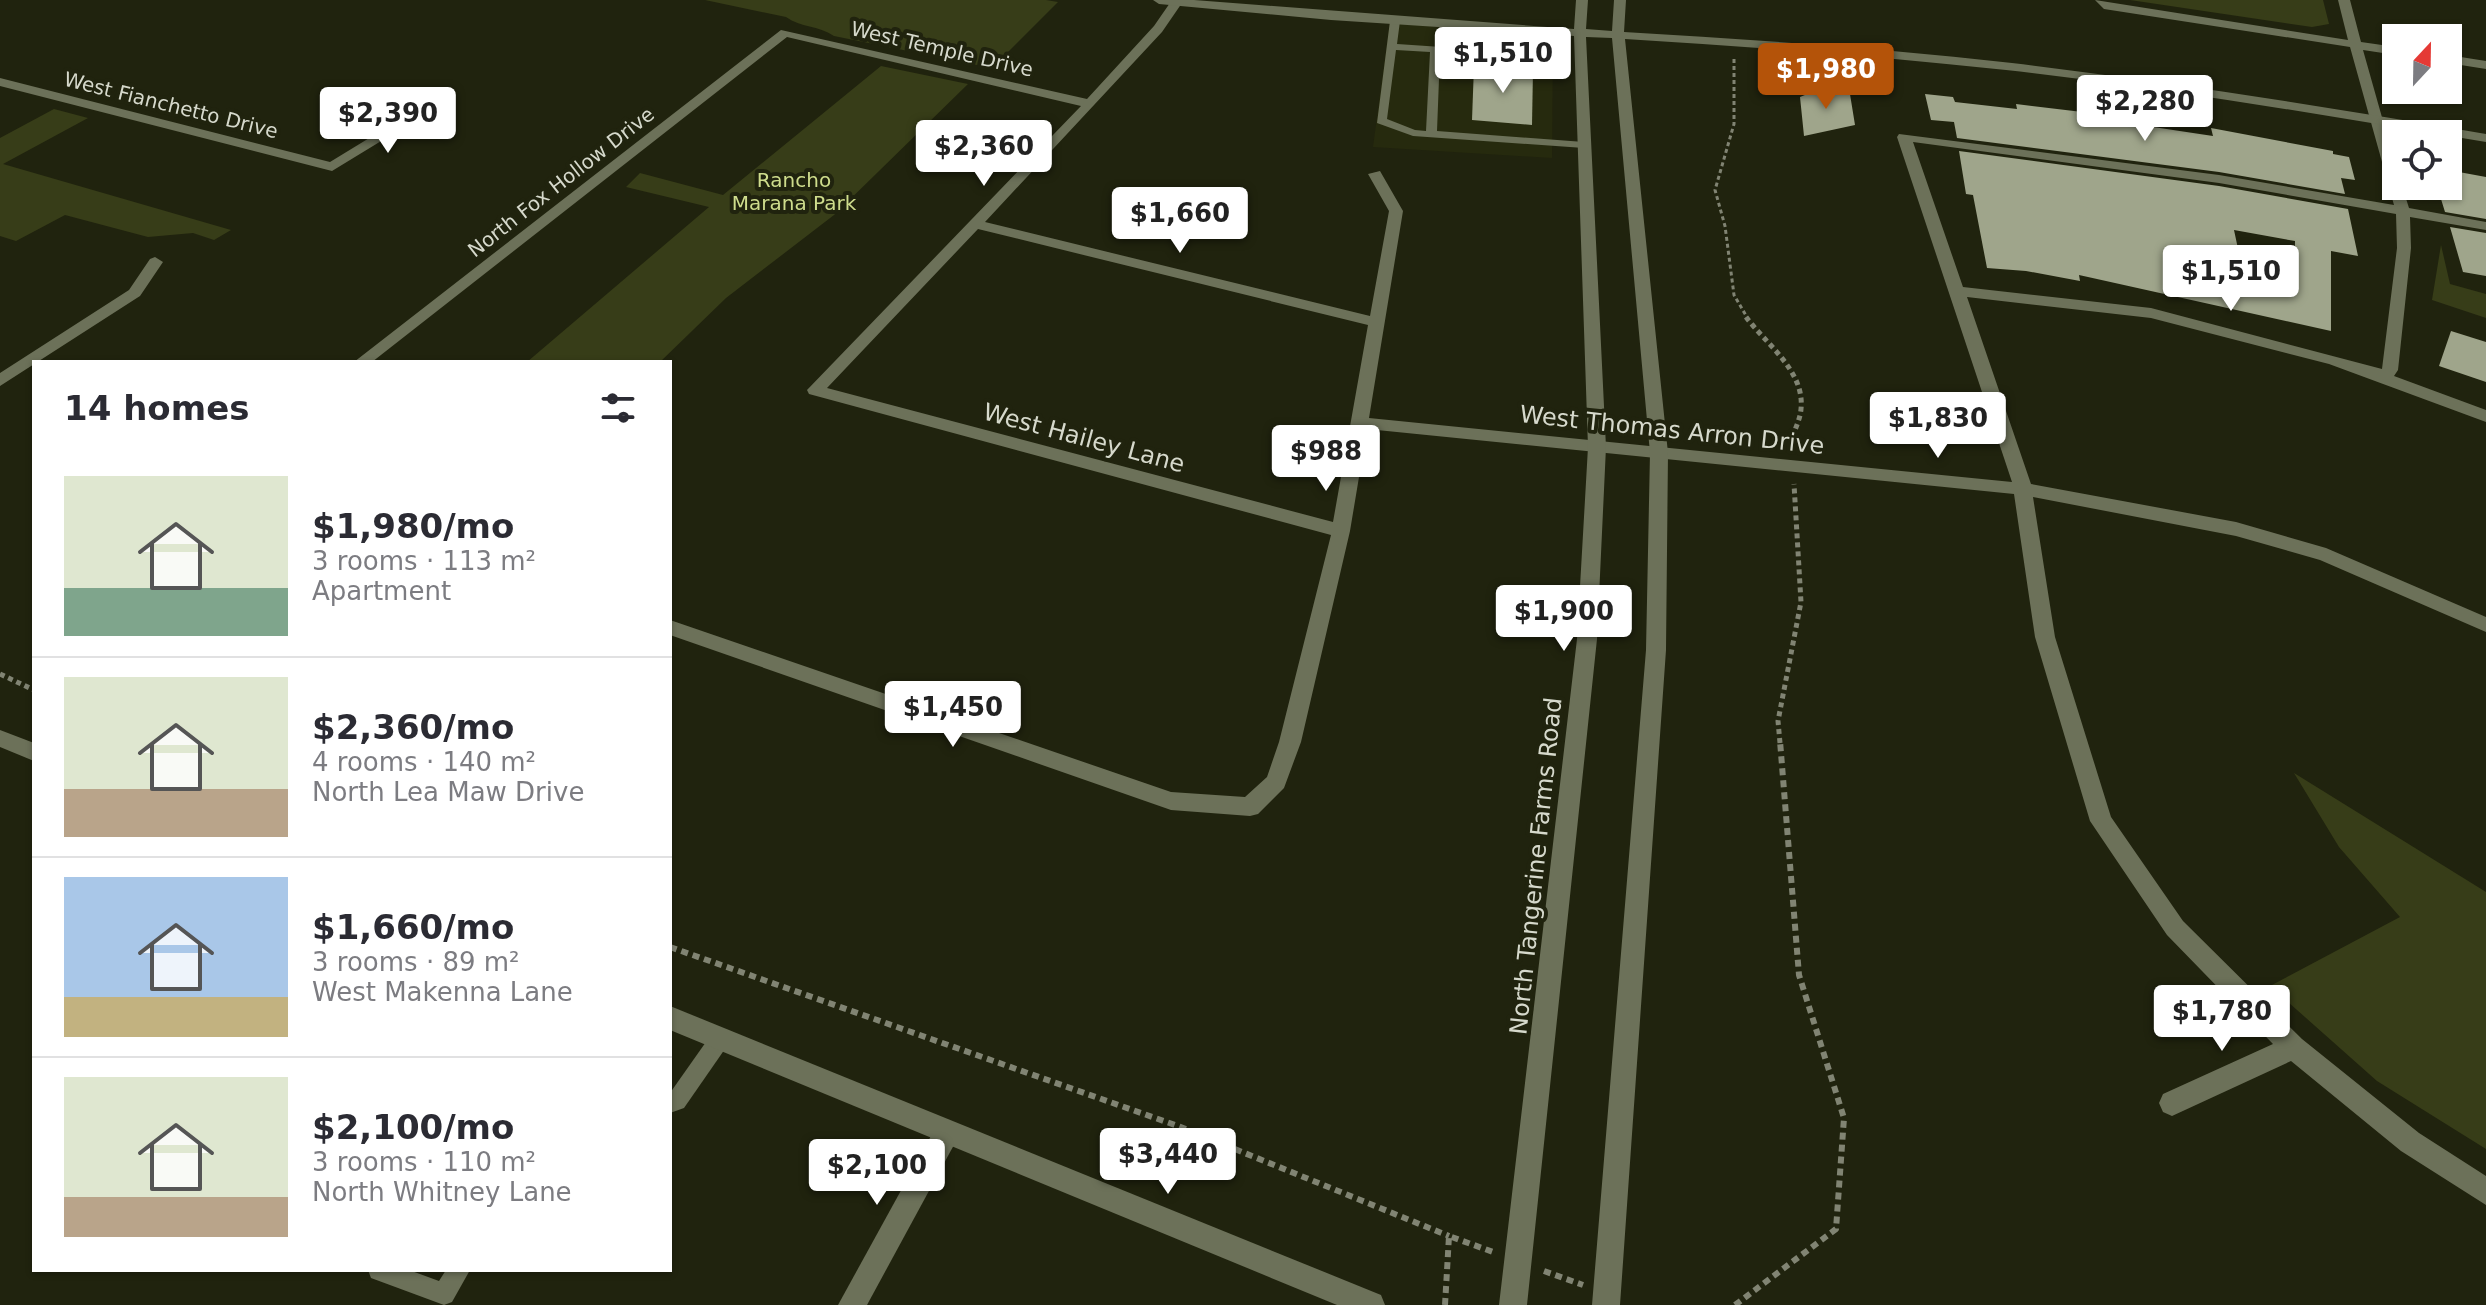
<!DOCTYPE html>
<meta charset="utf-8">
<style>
:root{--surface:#fff;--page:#f2f2f3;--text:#2b2b33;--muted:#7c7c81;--line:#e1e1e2;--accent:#b45309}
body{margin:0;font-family:"DejaVu Sans",sans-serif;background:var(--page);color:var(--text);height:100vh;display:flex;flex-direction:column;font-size:30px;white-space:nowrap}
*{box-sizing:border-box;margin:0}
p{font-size:26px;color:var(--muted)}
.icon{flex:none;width:44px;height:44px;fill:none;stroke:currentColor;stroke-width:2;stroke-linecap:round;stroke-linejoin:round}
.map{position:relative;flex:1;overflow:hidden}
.side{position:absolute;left:32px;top:360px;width:640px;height:912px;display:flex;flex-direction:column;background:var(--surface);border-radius:0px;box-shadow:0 2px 6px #0004}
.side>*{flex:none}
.needle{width:52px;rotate:22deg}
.tools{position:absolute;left:2382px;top:24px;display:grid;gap:16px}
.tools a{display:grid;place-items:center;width:80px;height:80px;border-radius:0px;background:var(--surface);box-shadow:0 2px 6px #0004;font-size:40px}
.price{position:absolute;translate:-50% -68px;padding:0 18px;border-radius:8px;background:#fff;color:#222;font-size:26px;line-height:52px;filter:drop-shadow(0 2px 4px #0008)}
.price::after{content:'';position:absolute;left:50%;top:48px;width:24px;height:18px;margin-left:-12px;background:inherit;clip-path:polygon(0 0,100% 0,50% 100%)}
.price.current{background:var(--accent);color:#fff}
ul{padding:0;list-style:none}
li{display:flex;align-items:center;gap:24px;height:200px;padding:0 32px}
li+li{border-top:2px solid var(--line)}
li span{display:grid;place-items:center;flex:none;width:224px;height:160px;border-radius:0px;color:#555}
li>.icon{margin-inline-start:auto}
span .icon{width:96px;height:96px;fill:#fffc;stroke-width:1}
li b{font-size:34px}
h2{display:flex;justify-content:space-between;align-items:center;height:96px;padding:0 32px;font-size:34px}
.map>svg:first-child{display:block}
</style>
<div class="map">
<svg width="2486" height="1305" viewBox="0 0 2486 1305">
<rect width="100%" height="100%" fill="#20230e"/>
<path fill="#262a0e" d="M1390,21L1553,32L1552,158L1373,147Z"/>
<g fill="#373d18">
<path d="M705,0H1046L1058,2L992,68L834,36C818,25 801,28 786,17Z"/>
<path d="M2130,0H2323L2329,24L2312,27Z"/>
<path d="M881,66L968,84L834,215L726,298L660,362H527L709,207L626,187L640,173L723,195Z"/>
<path d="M54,109L88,118L3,164L231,230L214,240L193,233L148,237L65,215L16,241L0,236V138Z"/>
<path d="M2441,245L2450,284L2486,294V318L2432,300Z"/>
<path d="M2294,773L2486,892V1149L2377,1081L2270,986L2400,917L2339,847Z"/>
</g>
<g fill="#9fa58b" fill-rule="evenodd">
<path d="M1474,66L1533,70L1532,125L1472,120Z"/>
<path d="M1822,88L1829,92L1849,88L1855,125L1804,136L1800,97Z"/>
<path d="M1925,94L1953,97L1955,102L2017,109L2016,104L2099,114L2100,119L2213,136L2211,128L2333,151V154L2349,157L2355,180L2341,178L2345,194L2219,172L1957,138L1954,122L1931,120Z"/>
<path d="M1959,151L2219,186L2348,209L2358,256L2331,251V331L2079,275L2080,281L2026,271L1987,268L1973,195L1966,194ZM2234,230L2295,241L2294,287L2244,277Z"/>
<path d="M2448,170L2486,177V219L2445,212L2437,186H2448Z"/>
<path d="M2450,227L2486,233V276L2463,272Z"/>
<path d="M2451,331L2486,342V382L2439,366Z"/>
</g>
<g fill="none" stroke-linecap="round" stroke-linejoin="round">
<path stroke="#818473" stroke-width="3" stroke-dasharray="4 3" stroke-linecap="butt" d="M1734,59V124L1715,190L1725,226L1734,295L1748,319"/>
<g stroke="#818473" stroke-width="5" stroke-dasharray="5 4" stroke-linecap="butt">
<path d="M1746,317C1766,344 1805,371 1801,409C1800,422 1792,433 1791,446"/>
<path d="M0,674L34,690"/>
<path d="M1780,743L1778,721L1801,602L1794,484"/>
</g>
<g stroke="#818473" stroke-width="6" stroke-dasharray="7 5" stroke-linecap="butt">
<path d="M670,947L1178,1126L1449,1236"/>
<path d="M1544,1271L1583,1285"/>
<path d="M1445,1305L1449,1236L1493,1252"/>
<path d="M1735,1305L1836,1229L1844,1118L1799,975L1780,741"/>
</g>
<g fill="#6c7159" fill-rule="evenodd">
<path d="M1395,18L1400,21L1397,44L1516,52L1521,55L1516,58L1440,53L1437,131L1584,142L1589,145L1584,148L1413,136L1377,123L1390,21ZM1396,50L1430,52L1426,131L1415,130L1387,119Z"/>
<path d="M720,1030L727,1032L730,1039L727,1046L684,1108L670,1113V1093L713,1032Z"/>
<path d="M368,1270H409L439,1281L446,1270H470L452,1302L444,1305L371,1278Z"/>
</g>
<g fill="#6c7159" fill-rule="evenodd">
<path d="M1172,0H1184L1162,32L985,222L1370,316L1389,211L1368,174L1380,171L1403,211L1369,418L2012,482L1897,137L1899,134L2219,175L2394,205L2350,47L2104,9L2095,0L2348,40L2338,0H2350L2361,42L2396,47V55L2363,50L2396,167V186H2402L2409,208L2486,222V230L2410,217L2411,248L2398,370L2394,376L2486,410V422L2329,364L2151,318L1967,297L2031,484L2236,522L2326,548L2486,617V632L2320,560L2236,536L2033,497L2055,637L2111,817L2183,921L2302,1039L2419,1133L2486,1176V1205L2401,1151L2291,1061L2172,1116L2163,1112L2159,1103L2163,1094L2273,1044L2167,935L2090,821L2035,637L2014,494L1367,429L1350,531L1301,742L1284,788L1258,814L1250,816L1171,810L670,635V620L1171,792L1245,797L1267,777L1279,742L1331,535L809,394L807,390L1081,106L787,37L372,362H354L781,30L1087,99L1154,26ZM1913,142L2219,183L2396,214L2397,248L2382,369L2151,308L1963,287ZM978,229L1368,325L1333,522L827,388Z"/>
<path d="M2448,55L2486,61V69L2448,63Z"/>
<path d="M0,78L330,162L420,107L432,110L332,171L0,86Z"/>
<path d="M155,257L163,262L140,296L0,386V373L129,290L150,259Z"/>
<path d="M946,1121L955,1125L959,1134L955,1143L867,1305H838L937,1125Z"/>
</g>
<g fill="#6c7159" fill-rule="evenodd">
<path d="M1153,0H1194L1574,29L1576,0H1588L1586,29L1612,31L1614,0H1626L1624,32C1754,40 1883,48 2012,63C2170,82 2328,107 2486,134V142C2329,116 2167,88 2006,70C1879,56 1752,47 1625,39L1668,453L1666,650L1620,1305H1592L1646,650L1650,453L1612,38L1586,37L1606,447L1597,639L1527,1305H1499L1577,639L1588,447L1574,36L1331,20L1159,4Z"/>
<path d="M0,730L34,743V761L0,747Z"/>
<path d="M670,1006L1381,1295L1385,1305H1337L670,1030Z"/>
</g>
</g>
<g text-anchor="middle" stroke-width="8" stroke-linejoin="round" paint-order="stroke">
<g font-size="20" fill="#d6d9cc" stroke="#20230e">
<text transform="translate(942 49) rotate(13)" y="7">West Temple Drive</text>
<text transform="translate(171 105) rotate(14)" y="7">West Fianchetto Drive</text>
<text transform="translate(561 182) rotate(-38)" y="7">North Fox Hollow Drive</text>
</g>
<g font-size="20" fill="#cedc8c" stroke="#20230e">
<text x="794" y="187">Rancho<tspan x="794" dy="23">Marana Park</tspan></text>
</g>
<g font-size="24" fill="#d6d9cc" stroke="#20230e">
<text transform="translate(1672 430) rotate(6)" y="8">West Thomas Arron Drive</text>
<text transform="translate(1084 438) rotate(15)" y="8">West Hailey Lane</text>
<text transform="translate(1536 866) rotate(-84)" y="8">North Tangerine Farms Road</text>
</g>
</g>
</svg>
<div class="tools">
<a><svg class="needle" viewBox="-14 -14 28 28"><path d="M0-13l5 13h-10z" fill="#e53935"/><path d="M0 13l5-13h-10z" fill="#7c7c81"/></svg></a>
<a><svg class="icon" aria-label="locate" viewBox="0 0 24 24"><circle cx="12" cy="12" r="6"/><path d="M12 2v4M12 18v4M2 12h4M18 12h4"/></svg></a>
</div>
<b class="price" style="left:1503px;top:95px">$1,510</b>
<b class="price current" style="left:1826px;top:111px">$1,980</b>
<b class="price" style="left:2145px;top:143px">$2,280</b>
<b class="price" style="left:388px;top:155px">$2,390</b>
<b class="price" style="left:984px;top:188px">$2,360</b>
<b class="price" style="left:1180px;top:255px">$1,660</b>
<b class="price" style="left:2231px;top:313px">$1,510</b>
<b class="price" style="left:1938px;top:460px">$1,830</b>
<b class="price" style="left:1326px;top:493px">$988</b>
<b class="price" style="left:1564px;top:653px">$1,900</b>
<b class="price" style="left:953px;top:749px">$1,450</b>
<b class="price" style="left:2222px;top:1053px">$1,780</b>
<b class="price" style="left:1168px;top:1196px">$3,440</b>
<b class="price" style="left:877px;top:1207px">$2,100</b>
<section class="side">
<h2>14 homes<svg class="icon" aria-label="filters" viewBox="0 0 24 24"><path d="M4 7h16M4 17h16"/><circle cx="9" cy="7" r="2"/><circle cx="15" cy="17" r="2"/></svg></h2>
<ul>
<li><span style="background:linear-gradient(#dfe7d0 70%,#7fa58c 0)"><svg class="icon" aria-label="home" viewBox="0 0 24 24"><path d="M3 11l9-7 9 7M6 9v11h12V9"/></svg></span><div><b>$1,980/mo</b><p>3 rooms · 113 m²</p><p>Apartment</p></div></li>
<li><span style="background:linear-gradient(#dfe7d0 70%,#b9a48a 0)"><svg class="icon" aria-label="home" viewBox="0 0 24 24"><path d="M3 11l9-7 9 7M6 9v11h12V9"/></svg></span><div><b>$2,360/mo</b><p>4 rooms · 140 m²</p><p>North Lea Maw Drive</p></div></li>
<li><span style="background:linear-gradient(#a9c7e8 75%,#c2b280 0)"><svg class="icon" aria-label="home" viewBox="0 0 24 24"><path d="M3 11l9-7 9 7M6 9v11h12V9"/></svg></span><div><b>$1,660/mo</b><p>3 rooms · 89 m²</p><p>West Makenna Lane</p></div></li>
<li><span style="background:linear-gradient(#dfe7d0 75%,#b9a48a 0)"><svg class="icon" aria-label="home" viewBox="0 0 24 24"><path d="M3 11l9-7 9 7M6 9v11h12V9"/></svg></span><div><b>$2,100/mo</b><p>3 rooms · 110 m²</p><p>North Whitney Lane</p></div></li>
</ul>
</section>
</div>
